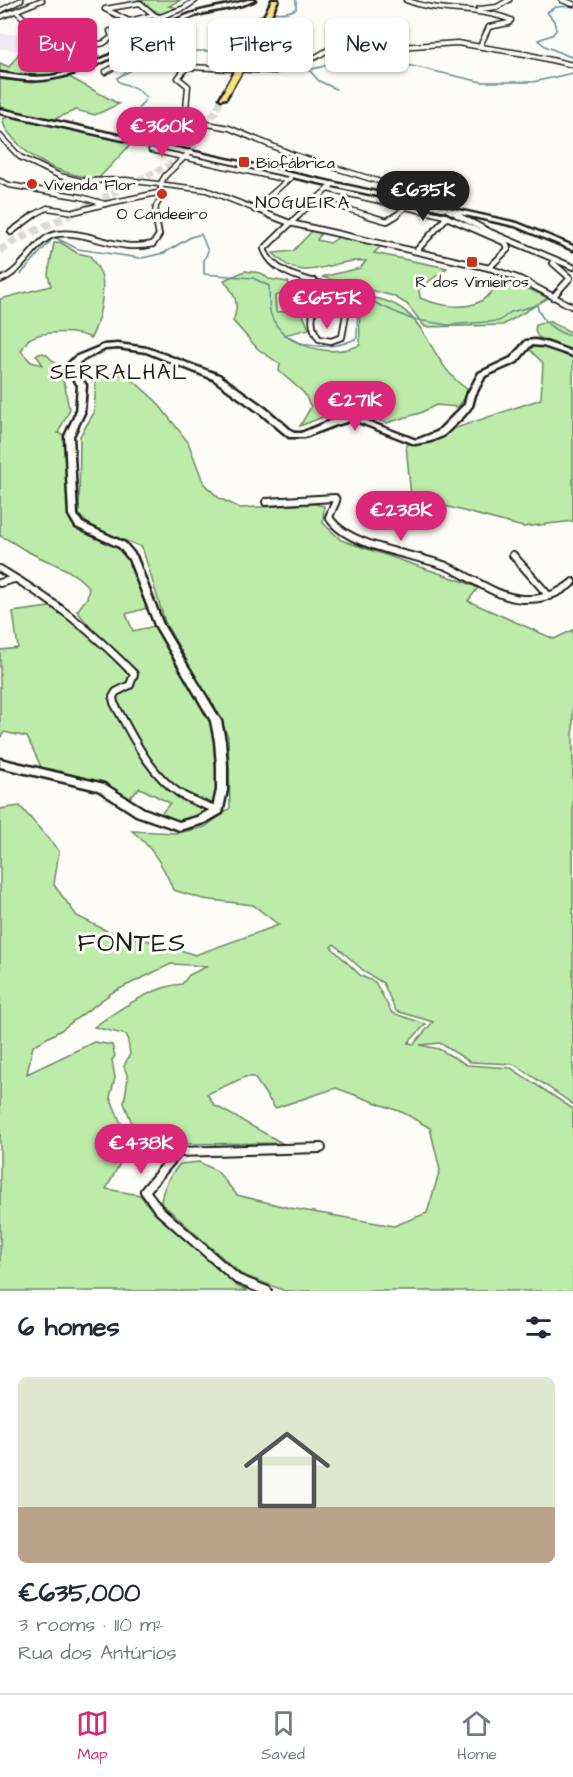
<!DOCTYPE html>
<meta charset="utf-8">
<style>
:root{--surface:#fff;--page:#f6f6f7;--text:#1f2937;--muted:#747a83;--line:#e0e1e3;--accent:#db2777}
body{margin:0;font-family:"Architects Daughter",sans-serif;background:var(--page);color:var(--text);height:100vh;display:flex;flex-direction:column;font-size:22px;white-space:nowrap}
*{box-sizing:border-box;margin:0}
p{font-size:20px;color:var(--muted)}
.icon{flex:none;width:33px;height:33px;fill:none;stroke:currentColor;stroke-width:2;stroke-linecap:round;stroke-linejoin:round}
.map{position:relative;height:1291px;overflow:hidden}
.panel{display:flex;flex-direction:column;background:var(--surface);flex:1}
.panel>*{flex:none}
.guide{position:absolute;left:18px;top:18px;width:537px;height:54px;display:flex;gap:12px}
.price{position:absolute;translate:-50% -51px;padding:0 14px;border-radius:21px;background:var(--accent);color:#fff;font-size:20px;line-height:39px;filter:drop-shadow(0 2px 3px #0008)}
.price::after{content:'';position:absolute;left:50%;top:36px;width:18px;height:14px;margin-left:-9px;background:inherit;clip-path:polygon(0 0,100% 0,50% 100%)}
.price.current{background:#222;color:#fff}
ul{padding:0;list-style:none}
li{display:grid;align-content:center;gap:12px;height:318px;padding:0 18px}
li span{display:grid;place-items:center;height:186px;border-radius:9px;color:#555}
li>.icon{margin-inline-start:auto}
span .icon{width:108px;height:108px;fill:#fffc;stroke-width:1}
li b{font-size:26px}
h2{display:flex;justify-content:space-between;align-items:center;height:72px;padding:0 18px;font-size:26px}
.tag{padding:0 21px;border-radius:9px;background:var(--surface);box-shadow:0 2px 4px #0004;font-size:21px;line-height:54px}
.tag.current{background:var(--accent);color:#fff}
.menu{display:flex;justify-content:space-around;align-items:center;height:84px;border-top:2px solid var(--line);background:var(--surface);font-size:16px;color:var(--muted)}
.menu a{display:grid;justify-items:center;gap:3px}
.menu .current{color:var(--accent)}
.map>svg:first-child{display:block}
</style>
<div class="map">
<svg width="573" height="1291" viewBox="0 0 573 1291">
<rect width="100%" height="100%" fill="#fdfcf7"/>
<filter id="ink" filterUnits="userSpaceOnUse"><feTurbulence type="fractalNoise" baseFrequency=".0167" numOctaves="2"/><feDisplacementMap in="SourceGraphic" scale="12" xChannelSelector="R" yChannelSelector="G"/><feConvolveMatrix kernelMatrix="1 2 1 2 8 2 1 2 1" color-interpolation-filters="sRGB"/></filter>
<g filter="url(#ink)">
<path fill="#ede9f5" d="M0,34H38L40,40H29L17,52L10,49H0Z"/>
<g fill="#bdecaa" stroke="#6c8463" stroke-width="1.5" fill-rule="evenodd">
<path d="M138,0H181L169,6L183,9L163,16Z"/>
<path d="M40,40C44,57 49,66 63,76L36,79L0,73V63L9,67L19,53L31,41Z"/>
<path d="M87,52L103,57L82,68L76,66L60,70L54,66Z"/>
<path d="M69,77L119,104L95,115L76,110L52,120L0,108V79L32,83Z"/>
<path d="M11,115L133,142L98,179C66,175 35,165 14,139C8,132 3,128 3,119Z"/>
<path d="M313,230L322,232L317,240L330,243L339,237L381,246L374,253L447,268L419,289L420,298C437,305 463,311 481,301C490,295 498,286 506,278L548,298L503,325L425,327L407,304L393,296L322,277L360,268L366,261C327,258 305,288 273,253L293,251Z"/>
<path d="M60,242L77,253L90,256C94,262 100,270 102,277C105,295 99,322 91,338C78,331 43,330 29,339C26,342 23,348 21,351L31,362L43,365L36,355L43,353L47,355L66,374L62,379C68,389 65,400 70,409L58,433L69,436L75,520L107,536L133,558L151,607L126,614L133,631L159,625L219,732L218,810L179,826L156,820L170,803L140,788L125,802L101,787L44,773L27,737L4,732L0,738V650L18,648L13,612L56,606L97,636L77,611L87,598L89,588C71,567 48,563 25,550C16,545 9,539 0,536V299L51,286L48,274L54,243Z"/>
<path d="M245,271L261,273L269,279L288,282L294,291L275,296L276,312L301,310L309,329L284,335C306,350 336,356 360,345L359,297C430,297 422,359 467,389L464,399L458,407L436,405L420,413L387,423L343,409L300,426L311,407L304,393L279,371L280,364L258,349L233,321C240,303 235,295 224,280Z"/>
<path d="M548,321L573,333V351L538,337L535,331L536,325Z"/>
<path d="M538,345L573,356V521L523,527L411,497L406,445L541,399L543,363L529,349Z"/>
<path d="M112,374L127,375L156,401L188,442L204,484L219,498L240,508L315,504L324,506L323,523L341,540L465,582L478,588L468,601L554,639L573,630V1104L514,1064L470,1062L440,1043L420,1045L439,1049L467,1065L511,1068L573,1109V1291H285L241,1274L161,1203C162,1188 171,1174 180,1164L199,1162L217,1171L237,1195L290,1208L394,1226L427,1213L440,1170L430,1128L404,1113L336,1088L275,1108L254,1077H245L207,1094L214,1105L282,1143L176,1144L163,1160L156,1148L139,1141L124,1103L128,1078L124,1066L130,1054L127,1035L94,1027C116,1011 154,986 182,984L189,975L208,966L171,964L113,992L61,1030L33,1046L27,1074L94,1042L112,1045L115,1056L112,1060L115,1078L110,1097L130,1145L106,1189L140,1195L154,1213L237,1286L248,1291H0V809L20,806L59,851L54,885L77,916L109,932L163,944L195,955L279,925L253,905L203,899L173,890C164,866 152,847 132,831L177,833L205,827L230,808L228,736L165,622L142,547C122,539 93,532 79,515L80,436L94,413L96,379L101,375ZM334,944L366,973L383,983L396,1011L433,1022L414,1044L408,1043L426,1024L392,1013L375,982L361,976L331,947Z"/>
</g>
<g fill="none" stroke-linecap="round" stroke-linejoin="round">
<g stroke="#5b8c90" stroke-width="1.5">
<path d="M573,6L556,7L547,12L554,21L556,30L552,35L538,40L545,46L573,58"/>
<path d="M389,61L482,82H532"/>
<path d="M332,64L309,70L319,81L336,89"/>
<path d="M533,82L573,73"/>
<path d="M148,98L135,88L119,82L117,78C136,67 156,57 177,53C202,48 228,56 250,41L246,27C271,1 273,20 296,9V0"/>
<path d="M139,108L145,100"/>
<path d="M137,111L176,114"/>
<path d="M327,167L361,178"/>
<path d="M507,243L563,265"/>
<path d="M142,258L164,253L191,237L201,234L208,251L204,260V274L253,278L269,286C270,295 268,306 271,315C284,349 329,353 357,338L358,299H366L411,319L448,325L499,321L511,312L537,305C541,322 556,332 573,337"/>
<path d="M21,274L54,237L78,249L140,258"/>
</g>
<path stroke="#dbdad6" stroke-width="7" stroke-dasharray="7 3" stroke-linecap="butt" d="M67,216L175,162L195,145L223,98"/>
<path stroke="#dbdad6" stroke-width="8" stroke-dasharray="8 4.5" stroke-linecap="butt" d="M0,251L14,241L70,215"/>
<g stroke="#1c1c1c" stroke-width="7">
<g id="street-far3">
<path d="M406,0C440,14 477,6 511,20L509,23L489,27L480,46"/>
<path d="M562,0L573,4"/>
<path d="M140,3L154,15L129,21L105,9Z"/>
<path d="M479,9L497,7L509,0"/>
<path d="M0,11L21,0"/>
<path d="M17,12L40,33L47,56L104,43L112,37L110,31"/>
<path d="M154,15L174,23"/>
<path d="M0,17L42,0"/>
<path d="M160,17L184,8L196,0"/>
<path d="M82,55L89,46"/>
<path d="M105,72L156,45L155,41L147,37"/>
<path d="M181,114L197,122L229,128L294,155L410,191L437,207"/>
<path d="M0,136L20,157L60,176L81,181L126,180L206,190L273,216"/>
<path d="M140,141L186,109L188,86L178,78L186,68L190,67L275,71L292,63L316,57L333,47L384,48L457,43L525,54L573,65"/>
<path d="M151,150L287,180"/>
<path d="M0,181L9,185L81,197L105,204L162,192"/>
<path d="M327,189L445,216"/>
<path d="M316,200L371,216"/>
<path d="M254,210L290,178"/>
<path d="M448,210L460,216"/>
<path d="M32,216L47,208L74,212L105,204"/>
<path d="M155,216L156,206L161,198V183L165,176L190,152"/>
<path d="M298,216L333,184"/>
<path d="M396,216L407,205"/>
</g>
</g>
<g stroke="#1c1c1c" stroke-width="8">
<g id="street-far2">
<path d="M269,215L290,223L489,268L520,279L573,307"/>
<path d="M299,215L264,249C275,280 321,280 347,292L349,297L342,337L331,341L319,339C302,315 324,303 314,281"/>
<path d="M366,215L387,221L397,215"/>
<path d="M442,215L506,243L508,249L489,268"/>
<path d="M457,215L490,232L573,267"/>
<path d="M11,232L34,215"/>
<path d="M417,250L447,217"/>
<path d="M553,263L570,278L553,297"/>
<path d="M0,280C25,271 36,237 57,234C90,230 117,253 153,244L159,235L155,215"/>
</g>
</g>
<g stroke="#1c1c1c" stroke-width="10">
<g id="street-far1">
<path d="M266,502L335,498L336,501L329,517C346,547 415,554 446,566C470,576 495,597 522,599C541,600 559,594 573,582"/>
<path d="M513,555L549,596"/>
<path d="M0,569C54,601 90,629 134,674L130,685L116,692L113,697L114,703C132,735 148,772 179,793C191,801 205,805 218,810"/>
<path d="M0,583L14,579"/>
</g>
</g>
<g stroke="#1c1c1c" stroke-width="12">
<path id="street" d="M267,1291L237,1279L159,1210L145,1191L178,1152L321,1148"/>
</g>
<g stroke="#1c1c1c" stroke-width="5">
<g id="secondary">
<path d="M248,0H255C236,10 210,9 189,18C143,37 101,71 50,79C33,82 17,79 0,77V73C17,76 33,78 51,76C100,68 140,35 185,16C205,8 227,7 248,0Z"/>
<path d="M0,109L517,223L573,246V250L515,226L0,113Z"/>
<path d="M535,340L548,343L573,352V356L543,346L531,345L517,362L485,376L475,395L472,406L464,416L443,436L431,441L415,444L353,420L336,425L305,437H289L259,412L213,379L146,352L118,348L105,349L81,361L74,367L75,371L86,385L84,413L73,436L77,515L82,523L125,543L136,556L163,625L221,721L225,741L227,766V790L222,813L204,823L179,830L136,815L98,790L0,767V759L104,784L144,809L179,822L197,817L213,808L217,790V766L215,741L211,721L155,625L129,559L119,547L76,527L69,515L65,436L76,413L78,385L67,371L66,366L75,357L104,345L118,344L147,348L219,375L265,408L294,433H301L330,421L354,416L416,440L437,432L465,404L467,395L479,373L511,358L526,341Z"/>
</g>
</g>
<g stroke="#1c1c1c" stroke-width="5">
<g id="primary">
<path d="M272,0H278L256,46L251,47L250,46Z"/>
<path d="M228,87L231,89L226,98L221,99L220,98L226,88Z"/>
</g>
</g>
<use href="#street-far3" stroke="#fdfcf7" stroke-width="4"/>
<use href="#street-far2" stroke="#fdfcf7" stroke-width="4.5"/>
<use href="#street-far1" stroke="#fdfcf7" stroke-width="6"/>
<use href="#street" stroke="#fdfcf7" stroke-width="8"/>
<use href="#secondary" fill="#fdfcf7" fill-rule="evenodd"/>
<use href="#primary" fill="#f7e281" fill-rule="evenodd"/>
<g stroke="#1c1c1c" stroke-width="10" stroke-linecap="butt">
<path id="primary-bridge" d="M228,89L253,46"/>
</g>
<use href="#primary-bridge" stroke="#f7e281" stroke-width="7"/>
</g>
</g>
<g fill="#c8321e" stroke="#fdfcf7" stroke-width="2">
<rect x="238" y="156" width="12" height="12" rx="3"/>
<circle cx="32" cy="184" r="6"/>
<circle cx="162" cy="194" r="6"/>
<rect x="466" y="256" width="12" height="12" rx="3"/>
</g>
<g text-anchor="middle" stroke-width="6" stroke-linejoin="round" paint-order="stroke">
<g font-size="16" fill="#1c1c1c" stroke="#fdfcf7" text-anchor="start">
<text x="256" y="168">Biofábrica</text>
<text x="44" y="190">Vivenda Flor</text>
<text x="162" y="219" text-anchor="middle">O Candeeiro</text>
<text x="472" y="287" text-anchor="middle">R dos Vimieiros</text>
</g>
<g font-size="18" letter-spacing="1.5" fill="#1c1c1c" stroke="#fdfcf7">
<text x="303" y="208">NOGUEIRA</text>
</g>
<g font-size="21" letter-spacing="1.5" fill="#1c1c1c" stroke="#fdfcf7">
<text x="119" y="379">SERRALHAL</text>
</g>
<g font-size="26" letter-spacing="1.5" fill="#1c1c1c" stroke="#fdfcf7">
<text x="132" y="951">FONTES</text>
</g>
</g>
</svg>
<b class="price" style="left:162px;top:158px">€360K</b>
<b class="price current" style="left:423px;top:222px">€635K</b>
<b class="price" style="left:327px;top:330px">€655K</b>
<b class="price" style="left:355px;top:432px">€271K</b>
<b class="price" style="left:401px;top:542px">€238K</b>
<b class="price" style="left:141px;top:1175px">€438K</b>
<div class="guide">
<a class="tag current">Buy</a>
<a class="tag">Rent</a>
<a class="tag">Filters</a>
<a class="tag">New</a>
</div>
</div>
<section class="panel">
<h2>6 homes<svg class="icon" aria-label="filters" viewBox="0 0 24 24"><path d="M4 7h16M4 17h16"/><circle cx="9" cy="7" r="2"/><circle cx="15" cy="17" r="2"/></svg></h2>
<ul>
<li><span style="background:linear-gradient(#dfe7d0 70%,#b9a48a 0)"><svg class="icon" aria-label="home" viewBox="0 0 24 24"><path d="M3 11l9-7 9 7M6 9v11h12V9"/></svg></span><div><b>€635,000</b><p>3 rooms · 110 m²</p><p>Rua dos Antúrios</p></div></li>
</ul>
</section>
<nav class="menu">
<a class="current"><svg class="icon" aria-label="map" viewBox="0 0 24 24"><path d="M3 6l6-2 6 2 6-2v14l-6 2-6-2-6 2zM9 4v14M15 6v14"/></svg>Map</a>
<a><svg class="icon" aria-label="saved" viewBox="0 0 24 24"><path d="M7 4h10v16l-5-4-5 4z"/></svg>Saved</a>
<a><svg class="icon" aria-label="home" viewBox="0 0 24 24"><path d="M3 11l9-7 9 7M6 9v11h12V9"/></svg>Home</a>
</nav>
